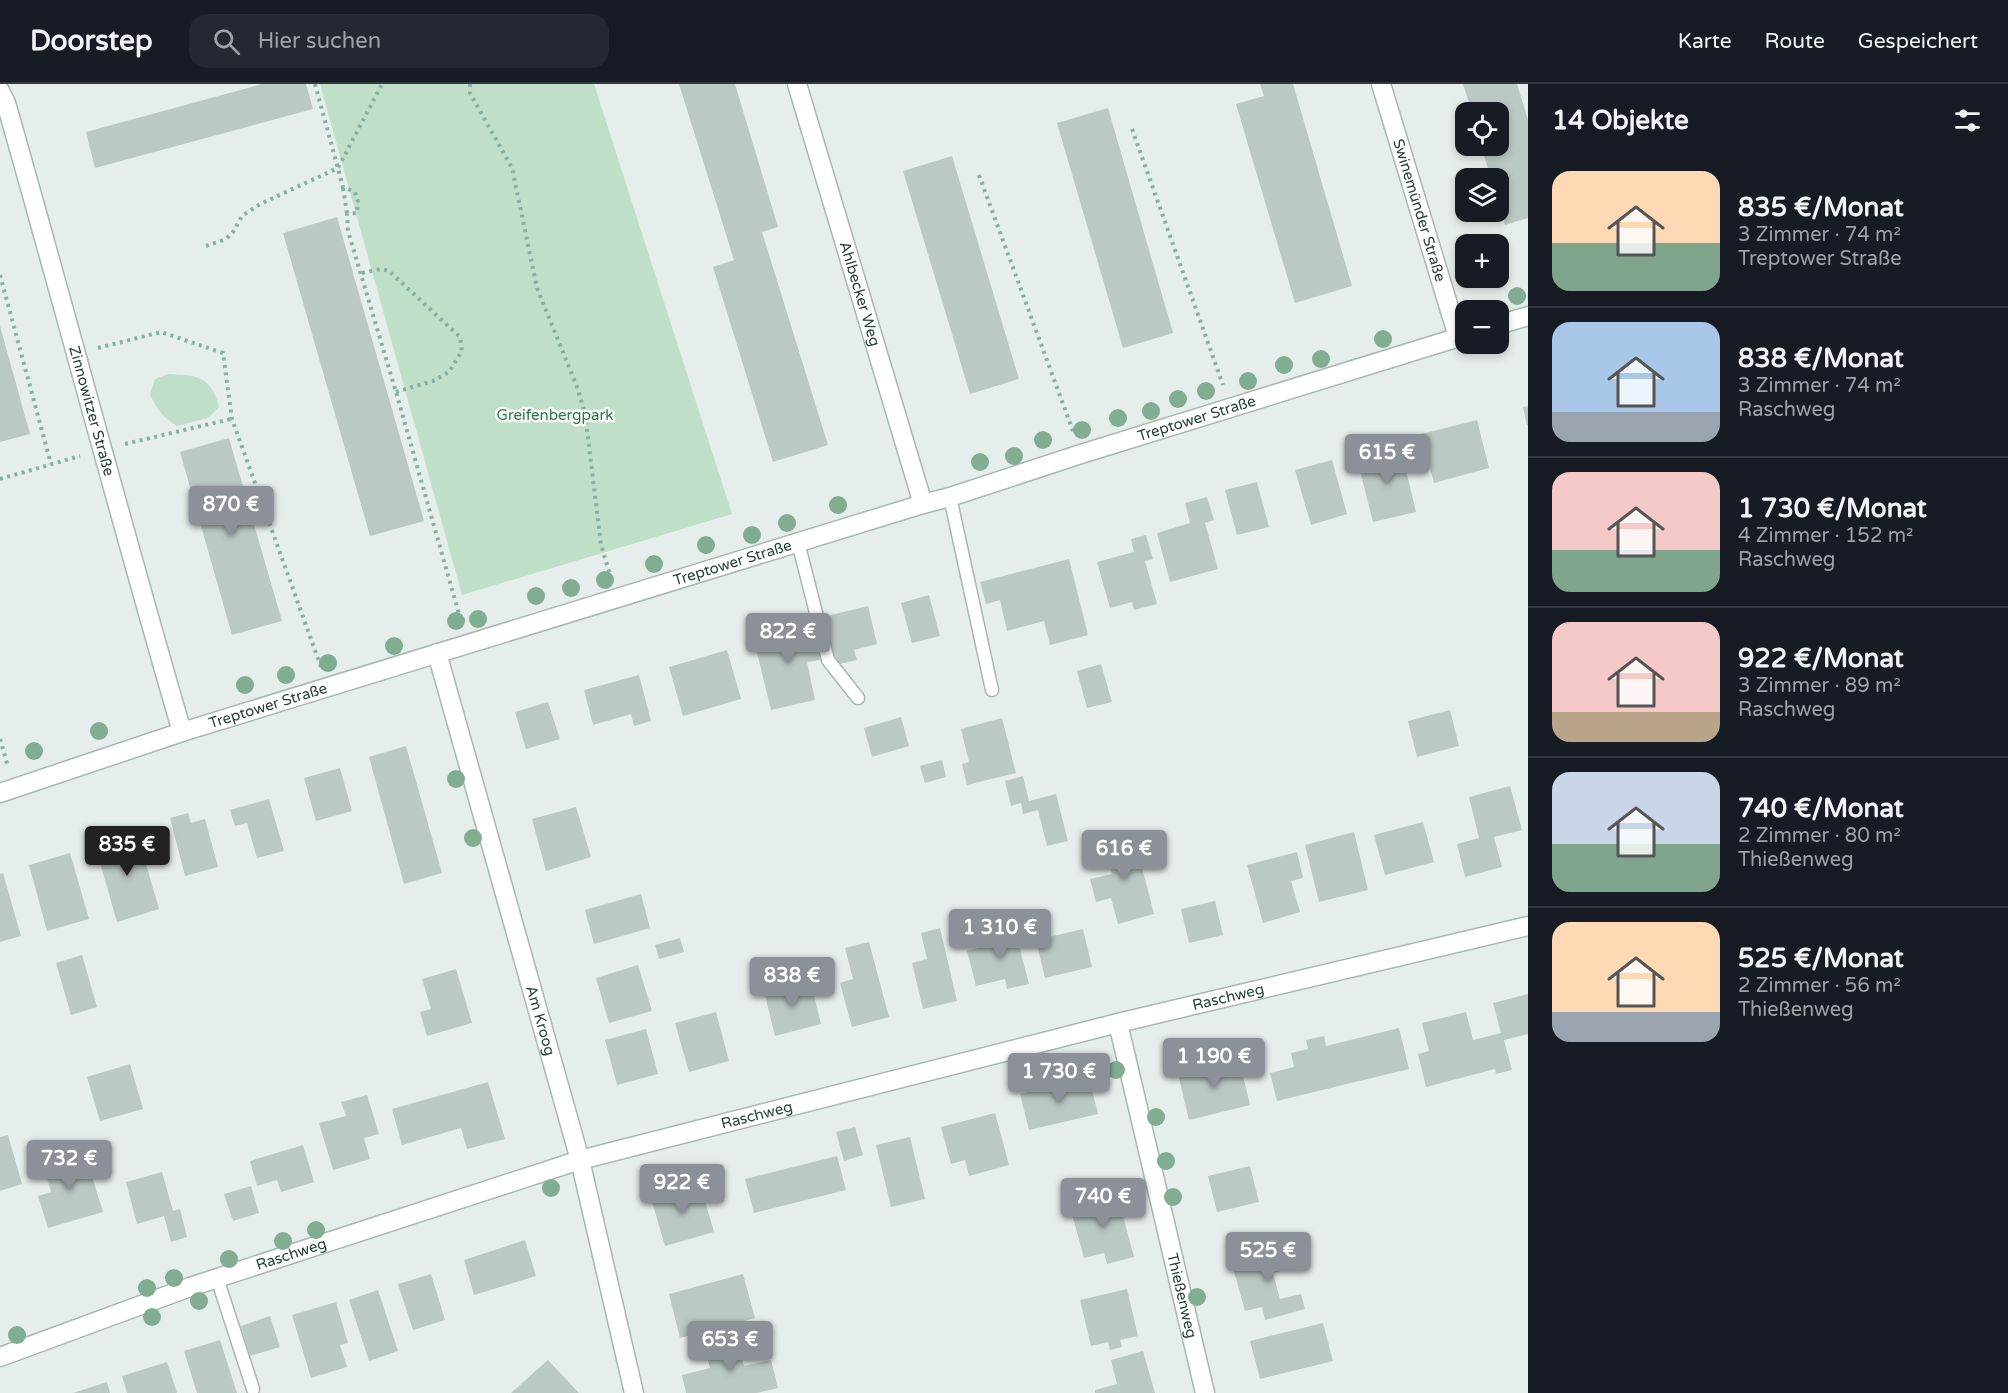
<!DOCTYPE html>
<html lang="de">
<meta charset="utf-8">
<style>
:root{--surface:#171b24;--page:#242831;--text:#f1f3f6;--muted:#9ea1a6;--line:#363941;--accent:#8c9099}
body{margin:0;font-family:"Varela Round",sans-serif;background:var(--page);color:var(--text);height:100vh;display:flex;flex-direction:column;font-size:22px;white-space:nowrap}
*{box-sizing:border-box;margin:0}
p{font-size:20px;color:var(--muted)}
.icon{flex:none;width:33px;height:33px;fill:none;stroke:currentColor;stroke-width:2;stroke-linecap:round;stroke-linejoin:round}
.map{position:relative;flex:1;overflow:hidden}
.side{display:flex;flex-direction:column;background:var(--surface);width:480px}
.side>*{flex:none}
.tools{position:absolute;left:1455px;top:18px;display:grid;gap:12px}
.tools a{display:grid;place-items:center;width:54px;height:54px;border-radius:12px;background:var(--surface);box-shadow:0 3px 9px #0003;font-size:30px}
.price{position:absolute;translate:-50% -51px;padding:0 14px;border-radius:6px;background:var(--accent);color:#fff;font-size:20px;line-height:39px;filter:drop-shadow(0 2px 3px #0008)}
.price::after{content:'';position:absolute;left:50%;top:36px;width:18px;height:14px;margin-left:-9px;background:inherit;clip-path:polygon(0 0,100% 0,50% 100%)}
.price.active{background:#222;color:#fff}
ul{padding:0;list-style:none}
li{display:flex;align-items:center;gap:18px;height:150px;padding:0 24px}
li+li{border-top:2px solid var(--line)}
li span{display:grid;place-items:center;flex:none;width:168px;height:120px;border-radius:18px;color:#555}
li>.icon{margin-inline-start:auto}
span .icon{width:72px;height:72px;fill:#fffc;stroke-width:1}
li b{font-size:26px}
h2{display:flex;justify-content:space-between;align-items:center;height:72px;padding:0 24px;font-size:26px}
header{display:flex;align-items:center;gap:36px;box-sizing:border-box;height:84px;padding:0 30px;background:var(--surface);border-bottom:2px solid var(--line)}
header strong{font-size:28px}
nav{display:flex;gap:33px;margin-inline-start:auto;font-size:21px}
.search{width:420px;height:54px;background:var(--page);display:flex;align-items:center;gap:15px;box-sizing:border-box;padding:0 21px;border-radius:18px;color:var(--muted);font-size:22px}
main{display:flex;flex:1;min-height:0}
.map>svg:first-child{display:block}
</style>
<header>
<strong>Doorstep</strong>
<div class="search"><svg class="icon" aria-label="search" viewBox="0 0 24 24"><circle cx="10" cy="10" r="6"/><path d="M15 15l6 6"/></svg>Hier suchen</div>
<nav><a>Karte</a><a>Route</a><a>Gespeichert</a></nav>
</header>
<main>
<div class="map">
<svg width="1528" height="1309" viewBox="0 0 1528 1309">
<rect width="100%" height="100%" fill="#e6eeeb"/>
<g fill="#c0dfc8">
<path d="M320,0H594L732,430L462,511Z"/>
<path d="M168,290C197,291 211,292 219,323L208,334L177,342C163,333 156,325 150,310L155,295Z"/>
</g>
<g fill="#bbc9c4">
<path d="M262,0H306L313,25L95,84L86,48Z"/>
<path d="M679,0H735L778,143L762,148L828,361L773,378L713,183L734,176Z"/>
<path d="M1260,0H1293L1352,202L1295,219L1236,20L1264,12Z"/>
<path d="M1463,0H1517L1528,36V134L1505,141L1498,119V94H1491L1481,62H1498V28H1472Z"/>
<path d="M1108,24L1173,249L1123,264L1057,39Z"/>
<path d="M952,72L1019,295L970,310L903,87Z"/>
<path d="M337,133L424,437L370,452L283,149Z"/>
<path d="M0,242L30,350L0,358Z"/>
<path d="M1528,322V341L1527,342L1523,323Z"/>
<path d="M1477,336L1489,384L1434,399L1421,350Z"/>
<path d="M229,354L282,537L232,551L180,368Z"/>
<path d="M1401,365L1416,428L1373,438L1357,375Z"/>
<path d="M1332,376L1347,430L1311,441L1295,386Z"/>
<path d="M1257,398L1269,443L1237,451L1225,406Z"/>
<path d="M1207,413L1214,436L1205,439L1218,485L1170,498L1157,449L1190,439L1185,419Z"/>
<path d="M1146,451L1153,475L1145,477L1157,520L1134,526L1132,518L1110,524L1097,478L1134,468L1131,455Z"/>
<path d="M1069,475L1088,551L1050,561L1044,537L1007,547L1000,516L986,520L980,498Z"/>
<path d="M929,511L940,552L912,559L901,519Z"/>
<path d="M868,522L877,560L854,566L857,576L835,581L823,533Z"/>
<path d="M811,538L820,576L807,578L815,616L771,626L753,552Z"/>
<path d="M727,566L741,615L683,632L669,583Z"/>
<path d="M1101,580L1112,618L1087,624L1077,587Z"/>
<path d="M639,591L651,637L634,642L631,630L593,641L584,606Z"/>
<path d="M548,618L560,655L526,665L515,628Z"/>
<path d="M1450,626L1459,662L1417,673L1408,637Z"/>
<path d="M901,633L909,662L872,673L864,644Z"/>
<path d="M1002,634L1016,689L967,701L962,680L969,678L961,645Z"/>
<path d="M406,662L442,789L404,800L369,673Z"/>
<path d="M942,676L946,693L925,699L920,682Z"/>
<path d="M340,684L352,727L316,737L304,694Z"/>
<path d="M1023,692L1029,717L1056,710L1068,757L1047,762L1038,726L1023,730L1021,719L1011,722L1005,697Z"/>
<path d="M1510,702L1522,746L1494,753L1502,783L1465,793L1457,760L1479,754L1469,713Z"/>
<path d="M269,715L284,767L257,774L247,739L235,742L230,726Z"/>
<path d="M576,723L591,773L546,787L532,735Z"/>
<path d="M188,729L191,739L205,735L218,783L185,792L170,734Z"/>
<path d="M1423,738L1434,778L1385,791L1374,751Z"/>
<path d="M1354,748L1368,806L1319,818L1305,761Z"/>
<path d="M137,749L159,825L117,838L95,761Z"/>
<path d="M1133,749L1154,830L1118,840L1111,814L1096,818L1090,795L1112,790L1103,757Z"/>
<path d="M1297,768L1303,794L1291,797L1300,828L1263,839L1247,781Z"/>
<path d="M70,769L89,835L47,847L29,781Z"/>
<path d="M3,789L21,852L0,858V790Z"/>
<path d="M641,810L650,844L594,860L585,826Z"/>
<path d="M1215,817L1223,851L1189,859L1181,825Z"/>
<path d="M1013,838L1029,900L1007,905L1005,895L976,902L967,867L997,859L992,843Z"/>
<path d="M940,844L957,917L923,925L912,879L927,875L921,849Z"/>
<path d="M1083,845L1092,883L1045,894L1036,856Z"/>
<path d="M680,854L684,868L659,875L655,861Z"/>
<path d="M869,858L889,933L852,943L840,899L853,895L845,864Z"/>
<path d="M82,871L97,923L71,931L56,879Z"/>
<path d="M638,881L652,927L609,939L596,894Z"/>
<path d="M456,885L472,939L427,952L420,928L431,925L422,895Z"/>
<path d="M810,895L821,940L775,952L764,907Z"/>
<path d="M1528,910V950L1504,956L1512,986L1496,990L1495,985L1426,1003L1418,970L1429,967L1422,939L1466,928L1473,956L1501,949L1493,919Z"/>
<path d="M716,928L729,977L689,988L675,939Z"/>
<path d="M1399,944L1409,985L1277,1017L1270,989L1294,983L1291,969L1308,965L1306,956L1324,952L1326,962Z"/>
<path d="M646,945L658,990L617,1001L605,956Z"/>
<path d="M1239,975L1250,1021L1189,1036L1178,990Z"/>
<path d="M130,980L143,1025L100,1037L87,993Z"/>
<path d="M1089,993L1098,1030L1029,1046L1020,1010Z"/>
<path d="M488,998L505,1055L467,1065L461,1044L402,1061L392,1025Z"/>
<path d="M367,1011L379,1050L364,1054L370,1075L333,1086L319,1039L346,1032L341,1018Z"/>
<path d="M995,1029L1009,1081L969,1092L965,1076L951,1080L941,1043Z"/>
<path d="M855,1043L863,1071L844,1077L836,1048Z"/>
<path d="M8,1051L22,1100L0,1107V1053Z"/>
<path d="M910,1053L925,1115L891,1123L876,1061Z"/>
<path d="M303,1061L314,1098L281,1108L277,1096L257,1102L250,1077Z"/>
<path d="M84,1067L103,1128L48,1144L38,1112L51,1108L43,1080Z"/>
<path d="M837,1072L846,1106L754,1129L745,1095Z"/>
<path d="M1250,1082L1259,1118L1217,1128L1208,1092Z"/>
<path d="M162,1088L173,1127L180,1125L187,1153L171,1158L164,1132L137,1140L126,1098Z"/>
<path d="M700,1100L714,1148L665,1162L651,1114Z"/>
<path d="M251,1102L259,1129L233,1137L224,1110Z"/>
<path d="M1117,1110L1134,1173L1107,1180L1104,1169L1084,1174L1070,1123Z"/>
<path d="M525,1156L536,1192L474,1211L464,1176Z"/>
<path d="M1304,1165L1307,1180L1273,1189L1280,1215L1301,1210L1305,1225L1265,1236L1262,1223L1245,1227L1233,1184L1250,1180L1248,1172L1273,1166L1275,1173Z"/>
<path d="M431,1190L445,1236L413,1246L398,1200Z"/>
<path d="M743,1190L755,1234L680,1254L669,1210Z"/>
<path d="M1127,1205L1138,1252L1120,1256L1122,1263L1110,1266L1108,1258L1091,1262L1080,1216Z"/>
<path d="M378,1206L398,1267L369,1277L349,1216Z"/>
<path d="M336,1218L348,1259L340,1261L347,1283L311,1294L292,1231Z"/>
<path d="M270,1232L280,1263L250,1272L241,1242Z"/>
<path d="M1323,1239L1333,1277L1260,1295L1250,1257Z"/>
<path d="M737,1251L744,1282L771,1276L778,1304L757,1309H686L682,1291L710,1284L704,1259Z"/>
<path d="M220,1256L237,1309H197L184,1267Z"/>
<path d="M1143,1267L1155,1309H1095V1306L1117,1300L1111,1276Z"/>
<path d="M548,1276L579,1309H511Z"/>
<path d="M167,1278L177,1309H127L122,1292Z"/>
<path d="M107,1298L110,1309H73Z"/>
</g>
<g fill="none" stroke-linecap="round" stroke-linejoin="round">
<g stroke="#a8b7b2" stroke-width="15">
<g id="lane">
<path d="M950,413L992,606"/>
<path d="M798,458L828,576L858,614"/>
<path d="M217,1194L253,1305"/>
</g>
</g>
<g stroke="#a8b7b2" stroke-width="21">
<g id="street">
<path id="s1" d="M797,0L923,420"/>
<path id="s2" d="M1381,0L1458,253"/>
<path id="s3" d="M0,7L6,19C66,229 121,439 182,648"/>
<path d="M1498,241L1528,232"/>
<path id="s4" d="M437,569L580,1076L634,1309"/>
<path id="s5" d="M0,709L182,648L923,420L950,413L1081,370L1466,251"/>
<path id="s6" d="M1118,939L1205,1309"/>
<path id="s7" d="M0,1273L190,1203L580,1076L1118,939L1528,842"/>
</g>
</g>
<g stroke="#87b1a4" stroke-width="4" stroke-dasharray="3 4.5" stroke-linecap="butt">
<path d="M315,0L343,103L355,108L358,118L357,129L347,130L348,147L396,308L461,537"/>
<path d="M470,0V9L512,84L537,204L577,303L585,329L601,461L611,494"/>
<path d="M1132,45L1223,301"/>
<path d="M979,91L1074,350"/>
<path d="M343,104L347,129"/>
<path d="M206,162L226,155L233,148L242,132L260,120L338,84L382,0"/>
<path d="M362,189L381,185L389,187L460,253L462,267L449,288L433,297L396,308"/>
<path d="M0,191L51,380"/>
<path d="M98,264L161,248L223,269L232,335L321,583"/>
<path d="M125,360L231,335"/>
<path d="M0,395L80,372"/>
<path d="M0,655L8,683"/>
</g>
<use href="#lane" stroke="#fff" stroke-width="12"/>
<use href="#street" stroke="#fff" stroke-width="18"/>
</g>
<g fill="#81ad93">
<circle cx="1517" cy="212" r="9"/>
<circle cx="1383" cy="255" r="9"/>
<circle cx="1321" cy="275" r="9"/>
<circle cx="1284" cy="281" r="9"/>
<circle cx="1248" cy="297" r="9"/>
<circle cx="1206" cy="307" r="9"/>
<circle cx="1178" cy="315" r="9"/>
<circle cx="1151" cy="327" r="9"/>
<circle cx="1118" cy="334" r="9"/>
<circle cx="1082" cy="346" r="9"/>
<circle cx="1043" cy="356" r="9"/>
<circle cx="1014" cy="372" r="9"/>
<circle cx="980" cy="378" r="9"/>
<circle cx="838" cy="421" r="9"/>
<circle cx="787" cy="439" r="9"/>
<circle cx="752" cy="451" r="9"/>
<circle cx="706" cy="461" r="9"/>
<circle cx="654" cy="480" r="9"/>
<circle cx="605" cy="496" r="9"/>
<circle cx="571" cy="504" r="9"/>
<circle cx="536" cy="512" r="9"/>
<circle cx="478" cy="535" r="9"/>
<circle cx="456" cy="537" r="9"/>
<circle cx="394" cy="562" r="9"/>
<circle cx="328" cy="579" r="9"/>
<circle cx="286" cy="591" r="9"/>
<circle cx="245" cy="601" r="9"/>
<circle cx="99" cy="647" r="9"/>
<circle cx="34" cy="667" r="9"/>
<circle cx="456" cy="695" r="9"/>
<circle cx="473" cy="754" r="9"/>
<circle cx="1116" cy="986" r="9"/>
<circle cx="1156" cy="1033" r="9"/>
<circle cx="1166" cy="1077" r="9"/>
<circle cx="551" cy="1104" r="9"/>
<circle cx="1173" cy="1113" r="9"/>
<circle cx="316" cy="1146" r="9"/>
<circle cx="283" cy="1157" r="9"/>
<circle cx="229" cy="1175" r="9"/>
<circle cx="174" cy="1194" r="9"/>
<circle cx="147" cy="1204" r="9"/>
<circle cx="1197" cy="1213" r="9"/>
<circle cx="199" cy="1217" r="9"/>
<circle cx="152" cy="1233" r="9"/>
<circle cx="17" cy="1251" r="9"/>
</g>
<g text-anchor="middle" stroke-width="5" stroke-linejoin="round" paint-order="stroke">
<g font-size="15" fill="#254139" stroke="#f7fbf9">
<text dy="5" stroke="none"><textPath href="#s2" startOffset="132">Swinemünder Straße</textPath></text>
<text dy="5" stroke="none"><textPath href="#s1" startOffset="219">Ahlbecker Weg</textPath></text>
<text dy="5" stroke="none"><textPath href="#s3" startOffset="333">Zinnowitzer Straße</textPath></text>
<text dy="5" stroke="none"><textPath href="#s5" startOffset="1254">Treptower Straße</textPath></text>
<text dy="5" stroke="none"><textPath href="#s5" startOffset="768">Treptower Straße</textPath></text>
<text dy="5" stroke="none"><textPath href="#s5" startOffset="282">Treptower Straße</textPath></text>
<text dy="5" stroke="none"><textPath href="#s7" startOffset="1281">Raschweg</textPath></text>
<text dy="5" stroke="none"><textPath href="#s4" startOffset="382">Am Kroog</textPath></text>
<text dy="5" stroke="none"><textPath href="#s7" startOffset="795">Raschweg</textPath></text>
<text dy="5" stroke="none"><textPath href="#s7" startOffset="309">Raschweg</textPath></text>
<text dy="5" stroke="none"><textPath href="#s6" startOffset="280">Thießenweg</textPath></text>
</g>
<g font-size="15" fill="#2f774b" stroke="#f7fbf9">
<text x="555" y="336">Greifenbergpark</text>
</g>
</g>
</svg>
<div class="tools">
<a><svg class="icon" aria-label="locate" viewBox="0 0 24 24"><circle cx="12" cy="12" r="6"/><path d="M12 2v4M12 18v4M2 12h4M18 12h4"/></svg></a>
<a><svg class="icon" aria-label="layers" viewBox="0 0 24 24"><path d="M12 4l9 5-9 5-9-5zM3 14l9 5 9-5"/></svg></a>
<a>+</a>
<a>−</a>
</div>
<b class="price" style="left:1387px;top:401px">615 €</b>
<b class="price" style="left:231px;top:453px">870 €</b>
<b class="price" style="left:788px;top:580px">822 €</b>
<b class="price active" style="left:127px;top:793px">835 €</b>
<b class="price" style="left:1124px;top:797px">616 €</b>
<b class="price" style="left:1000px;top:876px">1 310 €</b>
<b class="price" style="left:792px;top:924px">838 €</b>
<b class="price" style="left:1214px;top:1005px">1 190 €</b>
<b class="price" style="left:1059px;top:1020px">1 730 €</b>
<b class="price" style="left:69px;top:1107px">732 €</b>
<b class="price" style="left:682px;top:1131px">922 €</b>
<b class="price" style="left:1103px;top:1145px">740 €</b>
<b class="price" style="left:1268px;top:1199px">525 €</b>
<b class="price" style="left:730px;top:1288px">653 €</b>
</div>
<section class="side">
<h2>14 Objekte<svg class="icon" aria-label="filters" viewBox="0 0 24 24"><path d="M4 7h16M4 17h16"/><circle cx="9" cy="7" r="2"/><circle cx="15" cy="17" r="2"/></svg></h2>
<ul>
<li><span style="background:linear-gradient(#ffd9b3 60%,#7fa58c 0)"><svg class="icon" aria-label="home" viewBox="0 0 24 24"><path d="M3 11l9-7 9 7M6 9v11h12V9"/></svg></span><div><b>835 €/Monat</b><p>3 Zimmer · 74 m²</p><p>Treptower Straße</p></div></li>
<li><span style="background:linear-gradient(#a9c7e8 75%,#9aa5b1 0)"><svg class="icon" aria-label="home" viewBox="0 0 24 24"><path d="M3 11l9-7 9 7M6 9v11h12V9"/></svg></span><div><b>838 €/Monat</b><p>3 Zimmer · 74 m²</p><p>Raschweg</p></div></li>
<li><span style="background:linear-gradient(#f6c9c9 65%,#7fa58c 0)"><svg class="icon" aria-label="home" viewBox="0 0 24 24"><path d="M3 11l9-7 9 7M6 9v11h12V9"/></svg></span><div><b>1 730 €/Monat</b><p>4 Zimmer · 152 m²</p><p>Raschweg</p></div></li>
<li><span style="background:linear-gradient(#f6c9c9 75%,#b9a48a 0)"><svg class="icon" aria-label="home" viewBox="0 0 24 24"><path d="M3 11l9-7 9 7M6 9v11h12V9"/></svg></span><div><b>922 €/Monat</b><p>3 Zimmer · 89 m²</p><p>Raschweg</p></div></li>
<li><span style="background:linear-gradient(#c9d6e8 60%,#7fa58c 0)"><svg class="icon" aria-label="home" viewBox="0 0 24 24"><path d="M3 11l9-7 9 7M6 9v11h12V9"/></svg></span><div><b>740 €/Monat</b><p>2 Zimmer · 80 m²</p><p>Thießenweg</p></div></li>
<li><span style="background:linear-gradient(#ffd9b3 75%,#9aa5b1 0)"><svg class="icon" aria-label="home" viewBox="0 0 24 24"><path d="M3 11l9-7 9 7M6 9v11h12V9"/></svg></span><div><b>525 €/Monat</b><p>2 Zimmer · 56 m²</p><p>Thießenweg</p></div></li>
</ul>
</section>
</main>
